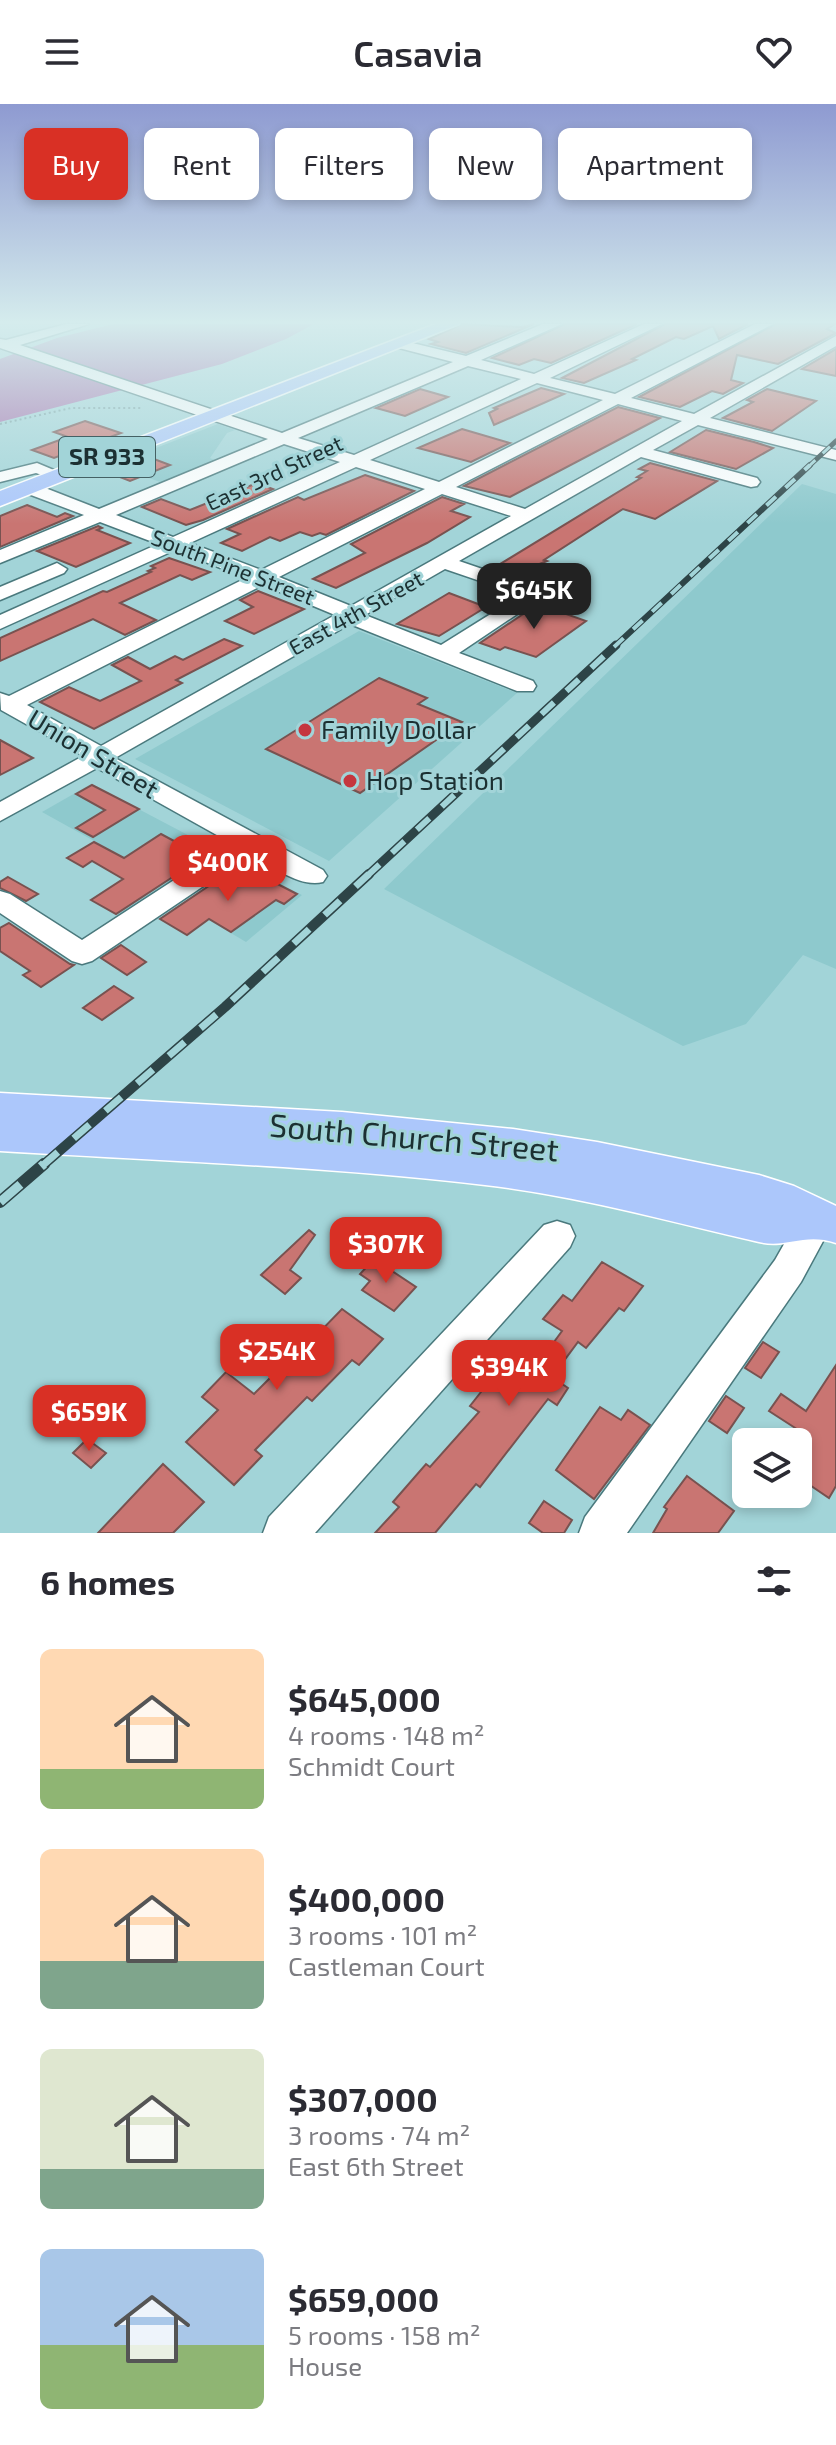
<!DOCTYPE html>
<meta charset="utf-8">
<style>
:root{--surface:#fff;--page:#f7f7f7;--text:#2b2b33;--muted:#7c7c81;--accent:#d93025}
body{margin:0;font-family:"Exo 2",sans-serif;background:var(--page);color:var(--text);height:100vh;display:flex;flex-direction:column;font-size:30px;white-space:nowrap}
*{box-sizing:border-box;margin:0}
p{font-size:26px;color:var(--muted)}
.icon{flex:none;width:44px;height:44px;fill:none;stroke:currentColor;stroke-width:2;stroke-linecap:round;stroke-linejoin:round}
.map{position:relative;height:1429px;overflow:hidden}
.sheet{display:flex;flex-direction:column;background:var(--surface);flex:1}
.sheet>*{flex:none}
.top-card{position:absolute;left:24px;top:24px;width:788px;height:72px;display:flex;gap:16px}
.buttons{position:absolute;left:732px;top:1324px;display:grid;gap:16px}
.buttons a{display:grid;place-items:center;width:80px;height:80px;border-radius:12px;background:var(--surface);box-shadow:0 4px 12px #0003;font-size:40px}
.price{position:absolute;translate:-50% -68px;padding:0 18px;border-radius:16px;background:var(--accent);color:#fff;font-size:26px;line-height:52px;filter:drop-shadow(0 2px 4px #0008)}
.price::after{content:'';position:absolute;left:50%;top:48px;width:24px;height:18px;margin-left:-12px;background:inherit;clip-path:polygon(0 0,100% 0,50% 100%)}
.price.active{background:#222;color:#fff}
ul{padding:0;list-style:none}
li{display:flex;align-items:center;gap:24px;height:200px;padding:0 40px}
li span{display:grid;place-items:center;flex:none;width:224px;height:160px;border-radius:12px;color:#555}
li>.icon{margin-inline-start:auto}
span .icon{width:96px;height:96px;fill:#fffc;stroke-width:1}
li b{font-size:34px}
h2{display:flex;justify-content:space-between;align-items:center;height:96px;padding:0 40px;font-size:34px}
.pill{padding:0 28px;border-radius:12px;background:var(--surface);box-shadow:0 4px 12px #0003;font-size:28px;line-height:72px}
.pill.active{background:var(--accent);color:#fff}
header{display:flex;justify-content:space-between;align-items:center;height:104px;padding:0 40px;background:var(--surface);font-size:36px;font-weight:600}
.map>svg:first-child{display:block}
</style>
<header><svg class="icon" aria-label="menu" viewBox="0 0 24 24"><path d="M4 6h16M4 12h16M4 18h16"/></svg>Casavia<svg class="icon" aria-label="heart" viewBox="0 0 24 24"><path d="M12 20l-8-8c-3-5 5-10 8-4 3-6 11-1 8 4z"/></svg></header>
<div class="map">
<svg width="836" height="1429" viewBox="0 0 836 1429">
<rect width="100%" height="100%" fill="#a2d4d8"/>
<g fill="#8ec9cd">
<path d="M218,320L235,326L227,329L210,354L219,358L166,380L112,361Z"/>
<path d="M802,380L836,390V865L803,851L746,920L683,942L384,785Z"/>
<path d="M359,527L517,589L329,757L135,655Z"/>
<path d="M91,680L222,749L123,815L92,796L141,763L42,708Z"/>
<path d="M261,770L302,791L246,838L202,812Z"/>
</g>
<path fill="#a772ae" d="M113,220H314L286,235L222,260L0,318V255L57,234Z"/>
<g fill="#c97572" stroke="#785250" stroke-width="2">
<path d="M462,220L522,223L534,220L466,249L431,240L438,238L429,235Z"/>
<path d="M565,220H637L551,259L534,255L519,261L492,254Z"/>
<path d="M665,220H748L719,235L713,222L684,235L676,233L632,255L636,256L584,279L562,274Z"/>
<path d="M776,220H835L827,225L836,229L778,260L737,251L731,276L743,279L723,290L712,287L680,303L639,293Z"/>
<path d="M836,245V272L802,265Z"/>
<path d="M541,284L564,290L494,321L489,309L497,305L494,304Z"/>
<path d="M420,285L448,293L405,312L376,304Z"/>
<path d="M767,285L816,297L772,327L723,314L753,298L747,296Z"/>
<path d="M618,303L660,314L510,393L464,382Z"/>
<path d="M85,317L121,329L54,354L32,346L68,333L54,328Z"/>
<path d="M462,325L510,339L471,358L418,344Z"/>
<path d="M706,326L754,338L773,344L736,365L670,348Z"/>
<path d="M146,352L170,361L130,377L102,366Z"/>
<path d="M650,359L717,377L655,415L623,405L544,456L547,457L542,459L572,469L547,486L529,476L492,465L641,374L637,373L647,367L639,365Z"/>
<path d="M365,371L414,387L326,431L320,429L312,432L300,428L280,437L270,433L242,447L221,439L240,430L227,425L298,393L304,396Z"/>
<path d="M257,379L273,385L203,416L186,421L142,403L161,395L190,406Z"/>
<path d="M442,393L464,400L451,407L470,413L427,439L336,484L313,475L365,449L351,440Z"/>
<path d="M27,401L57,413L65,409L73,412L0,443V412Z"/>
<path d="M98,422L102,424L97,426L130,439L76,463L37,447Z"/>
<path d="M169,454L210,468L192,476L180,471L120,499L156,516L125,531L93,515L0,557V534L103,487L107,488L151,468L148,467L155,464L151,462Z"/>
<path d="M258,487L304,505L254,530L225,517L253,503L240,496Z"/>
<path d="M449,489L486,503L439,532L397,520Z"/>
<path d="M538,500L586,517L536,553L505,543L500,546L480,539Z"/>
<path d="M224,535L242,542L176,576L182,579L94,625L40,598L69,583L100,597L141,577L112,561L128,553L150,565L175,552L183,556Z"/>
<path d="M379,574L427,594L418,600L462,618L360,689L266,645Z"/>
<path d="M0,636L33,654L0,671Z"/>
<path d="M92,681L139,705L93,733L76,724L105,706L76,690Z"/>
<path d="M161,730L187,744L194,740L211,748L116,810L91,796L123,775L92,757L83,763L67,754L94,738L124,754Z"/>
<path d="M234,765L256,776L262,772L297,790L284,800L276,796L231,828L209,815L187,831L160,815Z"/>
<path d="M8,773L38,790L26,797L0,784V778Z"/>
<path d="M9,819L70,860L74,861L41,883L23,871L30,867L0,847V824Z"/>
<path d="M121,841L146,858L127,871L101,854Z"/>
<path d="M114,882L133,894L102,916L83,904Z"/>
<path d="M309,1126L315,1131L290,1166L301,1174L285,1190L261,1171Z"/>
<path d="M374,1155L416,1183L394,1207L362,1186L370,1177L360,1170Z"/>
<path d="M602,1158L643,1182L624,1207L619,1204L586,1244L578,1238L552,1273L568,1284L557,1301L548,1295L480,1383L476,1380L435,1429H375L399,1403L393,1398L426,1360L430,1363L479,1308L470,1302L492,1274L502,1281L529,1245L543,1253L562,1227L543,1215L563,1191L572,1197Z"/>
<path d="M342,1205L383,1235L359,1261L352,1256L312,1297L307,1293L255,1346L262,1352L234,1381L186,1338L218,1306L202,1293L226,1268L254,1290L276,1268L260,1254L291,1223L310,1238Z"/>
<path d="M763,1238L779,1248L761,1274L745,1264Z"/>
<path d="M836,1261V1382L829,1394L798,1373V1344L806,1331L769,1307L781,1290L806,1307Z"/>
<path d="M726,1292L744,1304L727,1329L709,1317Z"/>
<path d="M600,1303L621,1316L628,1306L650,1321L594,1395L556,1366Z"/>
<path d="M87,1335L106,1349L91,1364L73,1349Z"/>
<path d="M163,1360L204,1398L173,1429H98Z"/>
<path d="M687,1372L734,1407L718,1429H653L667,1405L664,1403Z"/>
<path d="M544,1397L572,1416L564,1429H543L529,1419Z"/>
</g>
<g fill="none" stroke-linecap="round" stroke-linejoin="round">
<g stroke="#4a797d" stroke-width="3">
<g id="minor">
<path d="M66,220H89L20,241L282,329L453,258L395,243L393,240L400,236L466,252L543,220H562L481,256L534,270L644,220H662L550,274L615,290L755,220H773L631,294L694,310L836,232V242L710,314L836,346V356L698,321L653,346L757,374L760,378L757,382L751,383L641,353L459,457L544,486L547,490L459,549L533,577L536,582L533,587H517L350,520L115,654L323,766L327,772L323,778C299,784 271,761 251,750L92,857L82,860L72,857L0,809V787L10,790L82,836L231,739L97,664L0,717V698L83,652L1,606L0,589L9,592L246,474L175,446L0,525V511L158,440L100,418L0,459V446L84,411L23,388L20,384L23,380H35L99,405L268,335L0,244V235L6,236ZM468,262L521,275L354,351L298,334ZM537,279L603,296L439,378L370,356ZM618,300L682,317L525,405L456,383ZM284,340L340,358L173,433L116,411ZM356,363L425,385L261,466L190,439ZM442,390L511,412L351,502L279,473ZM445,465L521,491L441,541L365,511ZM263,481L335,511L101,642L27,601Z"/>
<path d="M37,359L68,372L59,377L36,369L0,378V368Z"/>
<path d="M57,459L67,465L64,469L0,496V483Z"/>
<path d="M817,1100L830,1105L835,1115L801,1178L627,1429H579L585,1413L775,1156L804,1105Z"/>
<path d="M557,1117L570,1121L575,1132L570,1143L315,1429H263L269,1413L544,1121Z"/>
</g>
</g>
<g stroke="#fff" stroke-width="3">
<g id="major">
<path d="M436,220H459L0,402V387Z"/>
<path d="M0,989L342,1008L513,1025L597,1038L759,1071L794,1082L836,1102V1139C804,1128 786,1145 759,1138C668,1117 578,1092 485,1081C325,1062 161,1057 0,1047Z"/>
</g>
</g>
<path stroke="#79a2a6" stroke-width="2" stroke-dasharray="2 3" stroke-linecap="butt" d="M0,320L71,304H142"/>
<use href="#minor" fill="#fff" fill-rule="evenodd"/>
<use href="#major" fill="#acc7fb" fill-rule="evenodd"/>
<g stroke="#2d4447" stroke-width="5">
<path id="rail-far4" d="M808,363L836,337"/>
</g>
<g stroke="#2d4447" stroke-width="6">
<path id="rail-far3" d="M614,543L810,361"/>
</g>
<g stroke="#2d4447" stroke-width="9">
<path id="rail-far2" d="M367,772L616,541"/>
</g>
<g stroke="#2d4447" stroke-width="10">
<path id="rail-far1" d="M42,1062L225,903L369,770"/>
</g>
<g stroke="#2d4447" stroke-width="12">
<path id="rail" d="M0,1098L44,1060"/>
</g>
<use href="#rail-far4" stroke="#a2d4d8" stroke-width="3" stroke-dasharray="10" stroke-linecap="butt"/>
<use href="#rail-far3" stroke="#a2d4d8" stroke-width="4" stroke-dasharray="13" stroke-linecap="butt"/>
<use href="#rail-far2" stroke="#a2d4d8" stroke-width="6" stroke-dasharray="17" stroke-linecap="butt"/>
<use href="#rail-far1" stroke="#a2d4d8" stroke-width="7" stroke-dasharray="21" stroke-linecap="butt"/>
<use href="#rail" stroke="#a2d4d8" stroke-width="9" stroke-dasharray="27" stroke-linecap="butt"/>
</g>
<linearGradient id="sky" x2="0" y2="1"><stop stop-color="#8e9ad1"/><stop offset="0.52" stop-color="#d5eced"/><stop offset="1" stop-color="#d5eced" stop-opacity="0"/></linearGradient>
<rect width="836" height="420" fill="url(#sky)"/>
<g fill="#c5363e" stroke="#a2d4d8" stroke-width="3">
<circle cx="305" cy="626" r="8"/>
<circle cx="350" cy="677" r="8"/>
</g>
<g text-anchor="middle" stroke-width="6" stroke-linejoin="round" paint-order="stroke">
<g font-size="22" fill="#1c3032" stroke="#a2d4d8">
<text transform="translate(274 369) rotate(-25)" y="8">East 3rd Street</text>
<text transform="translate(233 463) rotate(21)" y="8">South Pine Street</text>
<text transform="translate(356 509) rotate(-29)" y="8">East 4th Street</text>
</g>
<rect fill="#a2d4d8" stroke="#446164" stroke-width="2" x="59" y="333" width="96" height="40" rx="6"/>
<g font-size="24" font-weight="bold" fill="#1c3032">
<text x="107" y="361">SR 933</text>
</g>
<g font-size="26" fill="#1c3032" stroke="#a2d4d8" text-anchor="start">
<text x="321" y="635">Family Dollar</text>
<text x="366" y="686">Hop Station</text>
</g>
<g font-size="26" fill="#1c3032" stroke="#a2d4d8">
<text transform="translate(93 650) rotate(31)" y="9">Union Street</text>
</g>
<g font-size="32" fill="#1c3032" stroke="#a2d4d8">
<text transform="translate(414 1034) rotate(5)" y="11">South Church Street</text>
</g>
</g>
</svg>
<div class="buttons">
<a><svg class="icon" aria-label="layers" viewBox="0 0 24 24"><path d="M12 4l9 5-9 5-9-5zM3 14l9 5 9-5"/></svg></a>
</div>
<b class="price active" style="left:534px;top:527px">$645K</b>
<b class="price" style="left:228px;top:799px">$400K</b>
<b class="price" style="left:386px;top:1181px">$307K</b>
<b class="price" style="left:277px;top:1288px">$254K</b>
<b class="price" style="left:509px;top:1304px">$394K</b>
<b class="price" style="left:89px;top:1349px">$659K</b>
<div class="top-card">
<a class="pill active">Buy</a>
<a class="pill">Rent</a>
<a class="pill">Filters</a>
<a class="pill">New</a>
<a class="pill">Apartment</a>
</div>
</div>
<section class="sheet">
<h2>6 homes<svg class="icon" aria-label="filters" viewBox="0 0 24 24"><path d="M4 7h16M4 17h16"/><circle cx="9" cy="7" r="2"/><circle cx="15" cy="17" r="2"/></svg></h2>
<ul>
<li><span style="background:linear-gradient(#ffd9b3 75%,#8fb573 0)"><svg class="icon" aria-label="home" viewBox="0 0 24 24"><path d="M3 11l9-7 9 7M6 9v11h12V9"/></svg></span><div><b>$645,000</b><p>4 rooms · 148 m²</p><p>Schmidt Court</p></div></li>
<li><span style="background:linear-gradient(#ffd9b3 70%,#7fa58c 0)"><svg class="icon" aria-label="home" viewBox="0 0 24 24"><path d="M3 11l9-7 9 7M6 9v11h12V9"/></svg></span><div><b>$400,000</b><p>3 rooms · 101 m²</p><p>Castleman Court</p></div></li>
<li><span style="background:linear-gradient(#dfe7d0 75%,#7fa58c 0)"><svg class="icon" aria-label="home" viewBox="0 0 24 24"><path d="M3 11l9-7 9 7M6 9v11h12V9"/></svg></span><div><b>$307,000</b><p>3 rooms · 74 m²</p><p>East 6th Street</p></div></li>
<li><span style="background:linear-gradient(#a9c7e8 60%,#8fb573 0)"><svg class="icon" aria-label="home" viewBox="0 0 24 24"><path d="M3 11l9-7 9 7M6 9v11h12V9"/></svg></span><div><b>$659,000</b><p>5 rooms · 158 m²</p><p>House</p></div></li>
</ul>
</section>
